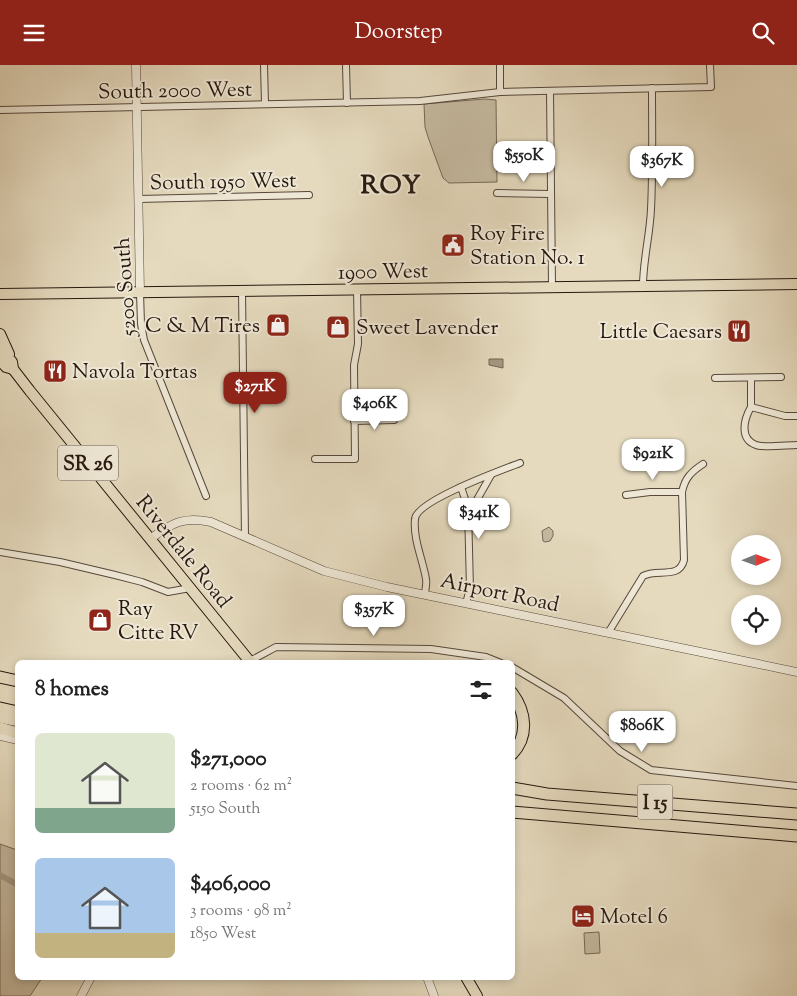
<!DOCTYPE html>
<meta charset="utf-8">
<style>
:root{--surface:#fff;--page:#f6f6f6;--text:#222;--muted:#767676;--accent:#8f2418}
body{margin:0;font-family:"Sorts Mill Goudy",serif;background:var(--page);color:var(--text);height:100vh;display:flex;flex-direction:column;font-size:19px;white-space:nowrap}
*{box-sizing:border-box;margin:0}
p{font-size:16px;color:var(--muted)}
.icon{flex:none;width:28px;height:28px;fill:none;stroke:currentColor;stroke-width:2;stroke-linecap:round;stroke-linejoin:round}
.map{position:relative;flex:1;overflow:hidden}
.drawer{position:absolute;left:15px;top:595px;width:500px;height:320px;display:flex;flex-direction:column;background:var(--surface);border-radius:8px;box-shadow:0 2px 8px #0003}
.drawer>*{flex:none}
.needle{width:32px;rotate:89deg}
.tools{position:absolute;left:731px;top:470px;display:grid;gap:10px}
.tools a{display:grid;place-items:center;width:50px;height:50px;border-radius:50%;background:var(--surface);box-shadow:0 2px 8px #0003;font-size:25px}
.price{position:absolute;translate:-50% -42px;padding:0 11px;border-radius:10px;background:#fff;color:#222;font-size:16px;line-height:32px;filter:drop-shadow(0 1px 2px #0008)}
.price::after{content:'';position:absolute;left:50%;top:30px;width:15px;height:11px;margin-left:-8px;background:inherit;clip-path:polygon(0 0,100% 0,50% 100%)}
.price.on{background:var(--accent);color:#fff}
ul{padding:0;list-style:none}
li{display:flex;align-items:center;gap:15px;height:125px;padding:0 20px}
li span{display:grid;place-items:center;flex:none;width:140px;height:100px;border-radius:8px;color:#555}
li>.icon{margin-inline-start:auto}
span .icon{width:60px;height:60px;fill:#fffc;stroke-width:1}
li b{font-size:21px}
h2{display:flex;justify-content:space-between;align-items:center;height:60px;padding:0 20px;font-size:21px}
header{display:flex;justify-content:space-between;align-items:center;height:65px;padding:0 20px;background:var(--accent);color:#fff;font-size:22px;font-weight:600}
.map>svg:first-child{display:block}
</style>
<header><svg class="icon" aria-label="menu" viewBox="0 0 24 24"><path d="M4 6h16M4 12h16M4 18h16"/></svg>Doorstep<svg class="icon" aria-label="search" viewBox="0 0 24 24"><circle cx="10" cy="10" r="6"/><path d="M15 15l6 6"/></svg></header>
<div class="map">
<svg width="797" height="931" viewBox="0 0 797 931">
<rect width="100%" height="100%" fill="#e5dabe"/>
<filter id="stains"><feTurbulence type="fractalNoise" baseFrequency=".004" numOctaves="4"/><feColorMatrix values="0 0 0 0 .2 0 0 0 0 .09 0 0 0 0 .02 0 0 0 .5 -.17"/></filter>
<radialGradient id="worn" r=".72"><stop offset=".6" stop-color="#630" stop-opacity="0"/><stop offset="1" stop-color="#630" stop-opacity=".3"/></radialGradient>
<g fill="#c5b9a0" stroke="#766858">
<path d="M485,34L496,35L497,117L449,118L443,113L428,72L425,62L424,39Z"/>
<path d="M549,462L553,466V471L550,476L545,477L543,476L542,466Z"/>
<path d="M0,779L17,785L18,912L42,913L30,931H0Z"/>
<path d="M599,867L600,888L585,889L584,868Z"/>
</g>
<path fill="#a49882" stroke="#726554" d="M489,294H503V303L489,300Z"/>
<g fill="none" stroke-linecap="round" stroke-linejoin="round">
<path stroke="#a49882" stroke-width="6" d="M0,810L18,820"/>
<g stroke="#56483b" stroke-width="8">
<g id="minor">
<path d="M264,0L265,39"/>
<path d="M346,0L347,38"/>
<path d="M500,0V27"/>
<path d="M550,26L552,222"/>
<path d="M0,45L420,36L500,27L711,22L710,0"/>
<path d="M497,128L550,129"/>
<path d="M138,134L309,130"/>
<path d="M643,221C643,195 650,170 651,144C653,104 652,63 652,23"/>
<path d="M242,226L245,472"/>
<path d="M140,227L141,259L144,275L206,431"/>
<path d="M715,313L781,312"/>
<path d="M751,313V342"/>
<path d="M797,351H785L751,342C744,354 739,374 756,380C763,383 788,380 797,380"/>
<path d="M354,356L394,355"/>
<path d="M315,394H355L354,300L358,279L357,225"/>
<path d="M461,422L468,443"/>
<path d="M626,430L650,427H682"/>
<path d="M0,487L60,497L115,510L142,517L168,527L190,523"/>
<path d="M425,530C425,525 427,519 426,514C423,495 413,475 415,454C416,436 502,405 520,398"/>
<path d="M466,538L470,524L468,443L474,440L491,410"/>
<path d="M608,568L643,511C657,503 679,515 684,495L682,427C685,413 691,407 703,399"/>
<path d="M250,596L276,582L431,584L486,592L501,598"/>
<path d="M512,602L564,633L620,686L651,705L797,721"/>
</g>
</g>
<g stroke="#56483b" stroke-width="9">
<g id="tertiary">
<path d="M136,0L140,227"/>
<path d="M150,474C172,458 183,451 211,457L324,506L387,522L797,607"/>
<path d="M0,671L18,675"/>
<path d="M427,912L434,931"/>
<path d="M81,931L91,912"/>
</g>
</g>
<g stroke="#27180f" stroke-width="12">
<g id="primary">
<path d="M0,229L797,219"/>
<path d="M0,269L9,289"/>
<path d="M0,283L12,297L13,304L30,326L251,598"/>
<path d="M0,295L6,302L13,304"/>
<path d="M466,912L477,931"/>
</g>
</g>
<g stroke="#27180f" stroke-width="13">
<g id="motorway">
<path d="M0,612L18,616"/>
<path d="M512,628C526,647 529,671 512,689"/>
<path d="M0,643L18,647"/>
<path d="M0,652L18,656"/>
<path d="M0,663L18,668"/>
<path d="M512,723L547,729L797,749"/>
<path d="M512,747L797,771"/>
</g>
</g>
<use href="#minor" stroke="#eee7d5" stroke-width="6"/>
<use href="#tertiary" stroke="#eee7d5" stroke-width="8"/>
<use href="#primary" stroke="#e5dabe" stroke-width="10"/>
<use href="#motorway" stroke="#e5dabe" stroke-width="11"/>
</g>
<defs>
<g id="civic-square" transform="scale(1.25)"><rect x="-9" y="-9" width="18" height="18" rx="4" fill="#8f2418" stroke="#eee7d5"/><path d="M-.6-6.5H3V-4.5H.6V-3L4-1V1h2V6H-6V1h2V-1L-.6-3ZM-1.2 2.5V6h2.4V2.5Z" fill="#fff"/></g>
<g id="shop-square" transform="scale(1.25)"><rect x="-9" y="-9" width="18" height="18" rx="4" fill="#8f2418" stroke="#eee7d5"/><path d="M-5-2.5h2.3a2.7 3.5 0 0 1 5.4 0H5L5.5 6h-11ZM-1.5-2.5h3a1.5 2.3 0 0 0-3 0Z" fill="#fff"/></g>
<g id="restaurant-square" transform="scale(1.25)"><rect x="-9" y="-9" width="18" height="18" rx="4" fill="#8f2418" stroke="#eee7d5"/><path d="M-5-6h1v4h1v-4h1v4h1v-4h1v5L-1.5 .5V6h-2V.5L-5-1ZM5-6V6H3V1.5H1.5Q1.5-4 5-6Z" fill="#fff"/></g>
<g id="hotel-square" transform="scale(1.25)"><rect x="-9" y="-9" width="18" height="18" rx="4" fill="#8f2418" stroke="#eee7d5"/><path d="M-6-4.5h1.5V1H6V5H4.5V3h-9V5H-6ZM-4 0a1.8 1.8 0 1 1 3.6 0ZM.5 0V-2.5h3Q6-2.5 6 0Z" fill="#fff"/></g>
</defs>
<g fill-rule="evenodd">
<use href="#civic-square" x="453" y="180"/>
<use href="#shop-square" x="278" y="260"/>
<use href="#shop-square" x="338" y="262"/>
<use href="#restaurant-square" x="739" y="266"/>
<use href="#restaurant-square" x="55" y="306"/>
<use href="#shop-square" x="100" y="555"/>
<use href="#hotel-square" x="583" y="851"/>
</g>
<g text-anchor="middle" stroke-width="4" stroke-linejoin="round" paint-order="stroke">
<g fill="#eee7d5" stroke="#63564a" stroke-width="1">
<rect x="58" y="380.5" width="60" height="35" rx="4"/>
<rect x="637.5" y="719.5" width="35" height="35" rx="4"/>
</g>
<g font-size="20" font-weight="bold" fill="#27180f">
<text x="88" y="405">SR 26</text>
<text x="655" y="744">I 15</text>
</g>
<g font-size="21" fill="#27180f" stroke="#eee7d5">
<text transform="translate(175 25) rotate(-1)" y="7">South 2000 West</text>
<text transform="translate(223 116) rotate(-1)" y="7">South 1950 West</text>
<text transform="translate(383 206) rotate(-1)" y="7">1900 West</text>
<text transform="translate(125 222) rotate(-94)" y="7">5200 South</text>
<text transform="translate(184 486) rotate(51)" y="7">Riverdale Road</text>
<text transform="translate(500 527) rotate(12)" y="7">Airport Road</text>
</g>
<g font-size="21" fill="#27180f" stroke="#eee7d5" text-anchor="start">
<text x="470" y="175">Roy Fire<tspan x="470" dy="24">Station No. 1</tspan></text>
<text x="260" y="267" text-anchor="end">C &amp; M Tires</text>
<text x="356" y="269">Sweet Lavender</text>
<text x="722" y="273" text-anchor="end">Little Caesars</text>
<text x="72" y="313">Navola Tortas</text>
<text x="118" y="550">Ray<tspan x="118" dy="24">Citte RV</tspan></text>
<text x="600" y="858">Motel 6</text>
</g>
<g font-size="26" font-weight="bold" letter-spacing="1" fill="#27180f" stroke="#eee7d5">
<text x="391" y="128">ROY</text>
</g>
</g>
<rect width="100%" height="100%" filter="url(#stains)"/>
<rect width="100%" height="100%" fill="url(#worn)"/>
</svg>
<div class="tools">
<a><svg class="needle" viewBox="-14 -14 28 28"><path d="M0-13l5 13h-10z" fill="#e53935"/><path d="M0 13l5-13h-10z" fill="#767676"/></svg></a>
<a><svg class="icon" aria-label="locate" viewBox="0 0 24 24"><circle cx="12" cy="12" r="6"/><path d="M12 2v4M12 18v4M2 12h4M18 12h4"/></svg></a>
</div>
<b class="price" style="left:524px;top:118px">$550K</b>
<b class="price" style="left:662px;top:123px">$367K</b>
<b class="price on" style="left:255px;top:349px">$271K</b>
<b class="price" style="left:375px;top:366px">$406K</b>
<b class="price" style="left:653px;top:416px">$921K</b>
<b class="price" style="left:479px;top:475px">$341K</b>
<b class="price" style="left:374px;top:572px">$357K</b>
<b class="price" style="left:642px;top:688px">$806K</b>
<section class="drawer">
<h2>8 homes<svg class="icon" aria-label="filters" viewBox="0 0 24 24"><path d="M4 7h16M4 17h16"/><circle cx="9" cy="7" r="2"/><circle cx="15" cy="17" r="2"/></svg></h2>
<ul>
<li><span style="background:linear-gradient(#dfe7d0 75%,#7fa58c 0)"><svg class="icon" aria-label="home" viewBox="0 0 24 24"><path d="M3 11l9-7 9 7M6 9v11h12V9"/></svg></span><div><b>$271,000</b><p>2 rooms · 62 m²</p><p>5150 South</p></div></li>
<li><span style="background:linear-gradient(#a9c7e8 75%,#c2b280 0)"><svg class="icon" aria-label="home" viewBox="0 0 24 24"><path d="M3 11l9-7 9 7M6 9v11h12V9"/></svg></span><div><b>$406,000</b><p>3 rooms · 98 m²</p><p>1850 West</p></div></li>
</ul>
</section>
</div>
